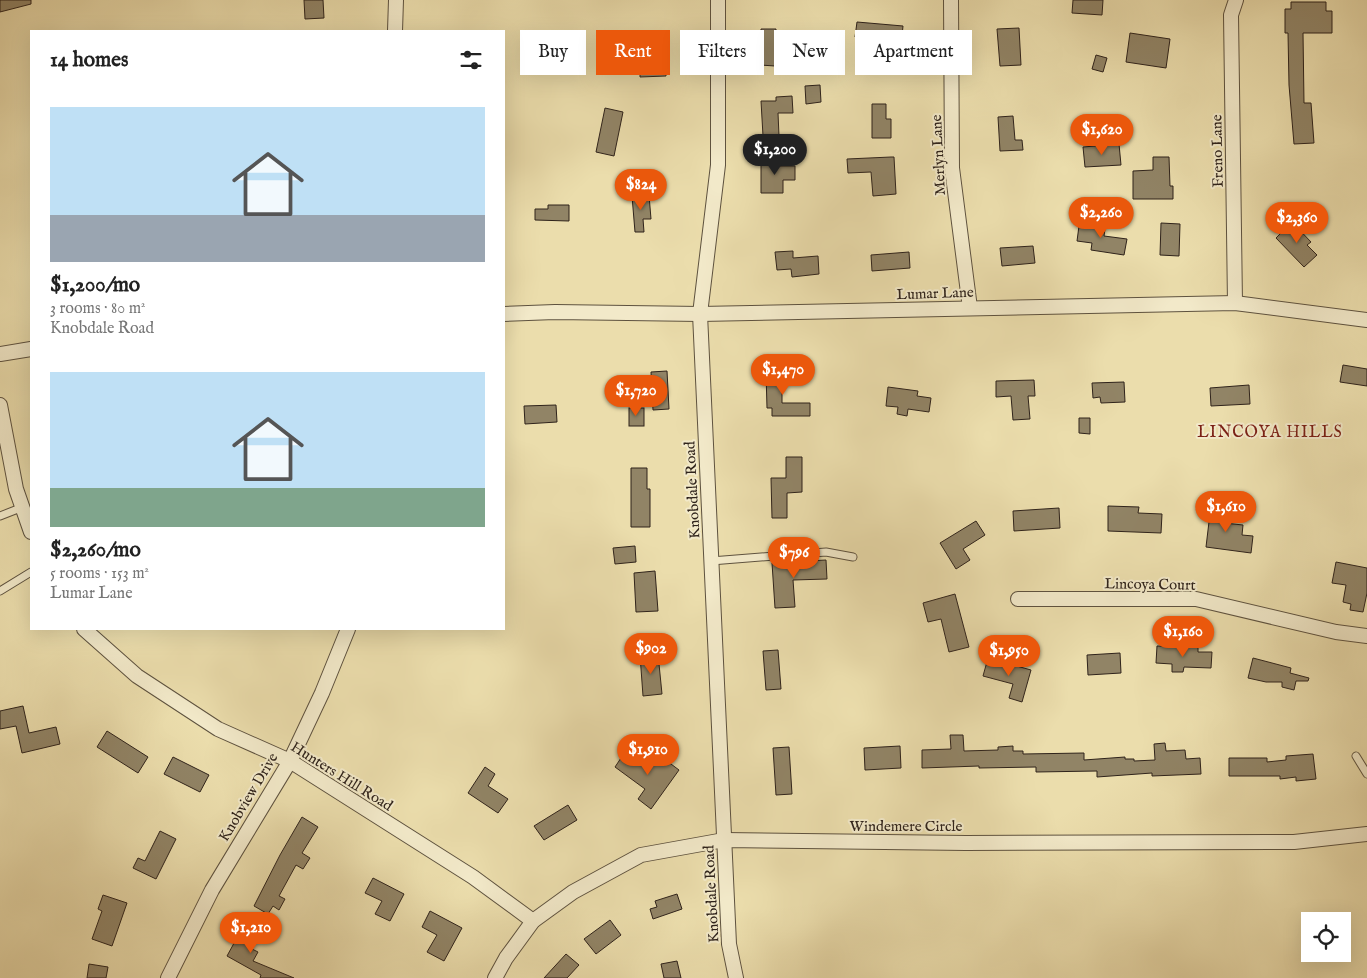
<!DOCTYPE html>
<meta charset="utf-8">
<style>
:root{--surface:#fff;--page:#f6f6f6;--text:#222;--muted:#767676;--accent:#ea580c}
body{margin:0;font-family:"IM FELL English",serif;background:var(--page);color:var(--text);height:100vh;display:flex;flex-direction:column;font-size:19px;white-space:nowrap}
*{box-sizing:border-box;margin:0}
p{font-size:16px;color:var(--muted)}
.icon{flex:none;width:28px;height:28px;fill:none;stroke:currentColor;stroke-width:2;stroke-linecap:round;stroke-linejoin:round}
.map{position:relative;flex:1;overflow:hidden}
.side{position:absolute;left:30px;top:30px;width:475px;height:600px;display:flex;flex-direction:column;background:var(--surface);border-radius:0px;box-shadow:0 5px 20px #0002}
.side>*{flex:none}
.top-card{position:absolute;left:520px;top:30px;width:475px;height:45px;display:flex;gap:10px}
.controls{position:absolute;left:1301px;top:912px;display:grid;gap:10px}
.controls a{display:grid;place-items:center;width:50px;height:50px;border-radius:0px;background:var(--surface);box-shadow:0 5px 20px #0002;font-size:25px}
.price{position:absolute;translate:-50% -42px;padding:0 11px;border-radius:18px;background:var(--accent);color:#fff;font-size:16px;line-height:32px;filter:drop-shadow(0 1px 2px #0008)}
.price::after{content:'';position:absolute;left:50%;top:30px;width:15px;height:11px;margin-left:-8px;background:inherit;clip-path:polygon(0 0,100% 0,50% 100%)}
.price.current{background:#222;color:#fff}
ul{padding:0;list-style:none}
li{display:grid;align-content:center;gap:10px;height:265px;padding:0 20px}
li span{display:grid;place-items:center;height:155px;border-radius:0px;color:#555}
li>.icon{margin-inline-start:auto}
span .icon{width:90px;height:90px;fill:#fffc;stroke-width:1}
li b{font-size:21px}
h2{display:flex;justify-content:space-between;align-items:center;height:60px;padding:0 20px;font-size:21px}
.tag{padding:0 18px;border-radius:0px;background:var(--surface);box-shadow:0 5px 20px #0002;font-size:18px;line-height:45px}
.tag.current{background:var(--accent);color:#fff}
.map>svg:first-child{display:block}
</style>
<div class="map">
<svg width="1367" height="978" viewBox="0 0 1367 978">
<rect width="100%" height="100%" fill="#ebddac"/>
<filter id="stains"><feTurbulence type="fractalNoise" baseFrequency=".004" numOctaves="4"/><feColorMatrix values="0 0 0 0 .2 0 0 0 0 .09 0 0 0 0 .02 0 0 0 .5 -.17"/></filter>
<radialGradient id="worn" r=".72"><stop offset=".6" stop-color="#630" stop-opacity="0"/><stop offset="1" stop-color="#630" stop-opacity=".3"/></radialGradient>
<g fill="#918466" stroke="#2f231b">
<path d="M0,0H31V4L0,12Z"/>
<path d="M304,0H323L324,18L305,19Z"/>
<path d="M1073,0H1103L1102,15L1072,13Z"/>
<path d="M1291,2H1326V11H1332V33H1303L1304,103H1311L1314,143L1294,144L1289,85L1288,33H1285V9H1291Z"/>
<path d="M857,22L903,26L899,66L869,64L871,39L855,37Z"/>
<path d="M1019,28L1021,65L1000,66L997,29Z"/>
<path d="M761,29H776V42L806,41L807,54L775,56V66L760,65Z"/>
<path d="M1130,33L1170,39L1166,68L1126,62Z"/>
<path d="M666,44V76L640,77V63H649V45Z"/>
<path d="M1096,55L1107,58L1103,72L1092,69Z"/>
<path d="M820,85L821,102L806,104L805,86Z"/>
<path d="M792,96L793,113H778L779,136H763L761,101H776V97Z"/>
<path d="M872,104H886V119H891V138H872Z"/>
<path d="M605,108L623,112L614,156L596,152Z"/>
<path d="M1013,116L1015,140H1022L1023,150L1000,151L998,117Z"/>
<path d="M1119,144L1121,165L1085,167L1083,147Z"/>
<path d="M891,157H894L896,194L873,196L871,172L848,173L847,159Z"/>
<path d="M1153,157H1169L1170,186H1173V199H1133V171L1153,170Z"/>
<path d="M778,160V166H795V180H783V193H761V161Z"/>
<path d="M649,195L651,219H643L644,232H635L632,196Z"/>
<path d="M548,205H569V221L535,220V209H548Z"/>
<path d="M1094,221L1106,222L1104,236L1127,239L1124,255L1091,250L1092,243L1077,241L1079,226L1093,228Z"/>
<path d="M1292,222L1311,242L1307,245L1317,255L1304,267L1276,238Z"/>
<path d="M1161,223L1180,224L1179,256L1160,255Z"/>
<path d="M1033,246L1035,263L1002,266L1000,248Z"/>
<path d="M793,251V258L818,256L819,274L792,277L791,269L777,270L775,252Z"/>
<path d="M909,252L910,268L872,271L871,255Z"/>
<path d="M1343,365L1367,369V386L1340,382Z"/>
<path d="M667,371L669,409L653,410L651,372Z"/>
<path d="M793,371V383H782V403H810V416H772V408H767L766,372Z"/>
<path d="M1034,380L1035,396H1028L1030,419L1013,420L1011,396L996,397V381Z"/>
<path d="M1124,382L1125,402L1101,403L1100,397L1093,398L1092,383Z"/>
<path d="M1249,385L1250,404L1211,406L1210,388Z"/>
<path d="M888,387L918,391L917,396L931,398L929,412L908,409L907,416L897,414L898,407L886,406Z"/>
<path d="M556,405L557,422L525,424L524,406Z"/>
<rect x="629" y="408" width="15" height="18"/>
<path d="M1079,418H1090V434L1079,433Z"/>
<path d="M786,457H802V492L787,493V518H772L771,478H786Z"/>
<path d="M631,468H647V489H650V527H631Z"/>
<path d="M1211,505L1226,507L1224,523L1243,525L1242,535L1253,536L1251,553L1206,547Z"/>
<path d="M1108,506L1139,507L1138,513L1162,514L1161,533L1108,531Z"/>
<path d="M1059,508L1060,528L1014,531L1013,511Z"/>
<path d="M976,521L985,535L963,549L970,560L956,569L940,543Z"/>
<path d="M635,546L636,562L615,564L613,548Z"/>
<path d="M826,560L827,579L793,580L795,607L775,608L772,563Z"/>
<path d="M1336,562L1367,568V593L1363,612L1350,610L1351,604L1343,602L1346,585L1332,583Z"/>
<path d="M655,571L658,611L636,612L634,573Z"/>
<path d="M955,594L969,647L949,652L941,619L928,622L923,603Z"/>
<path d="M1157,646L1198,647V652H1212L1211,668L1184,667L1183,672H1172V664L1156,663Z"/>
<path d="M778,650L781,689L766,690L763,651Z"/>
<path d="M1120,653L1121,673L1088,675L1087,655Z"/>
<path d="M658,654L662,694L643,696L640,655Z"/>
<path d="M988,658L1031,670L1022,702L1009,698L1013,684L983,676Z"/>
<path d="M1253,658L1291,668L1290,673L1309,678L1308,681H1296L1294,690L1282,687V682H1266L1248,678Z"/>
<path d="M23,706L29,733L56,727L60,744L22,753L16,726L0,729V711Z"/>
<path d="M107,731L148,757L138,773L97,747Z"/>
<path d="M950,735H963L964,751L998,750V747L1013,746V751H1023V754L1084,753V760L1125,757V759H1134V761L1155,760L1154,744L1165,743L1166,751L1185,750L1186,759L1200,758L1201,774L1152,776V773L1097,777V771L1036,772V767L979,768V766L922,768V750L951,749Z"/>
<path d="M900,746L901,768L865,770L864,748Z"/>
<path d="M789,747L792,794L776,795L773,748Z"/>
<path d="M627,749L651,766L659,755L679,770L651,809L638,799L645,789L615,767Z"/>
<path d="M1313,754L1316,779L1296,781V777L1280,779V776H1229V758H1267V762L1286,760V756Z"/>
<path d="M173,757L209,775L200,792L164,774Z"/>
<path d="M485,767L495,774L488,786L508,799L498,813L468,793Z"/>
<path d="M568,805L577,820L544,840L534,826Z"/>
<path d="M302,817L318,827L302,853L310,858L303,869L296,865L279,896L285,899L279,910L273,906L268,914L254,906L280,855Z"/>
<path d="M160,831L176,839L156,879L133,868L138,858L145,861Z"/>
<path d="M373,878L404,894L390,921L375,914L382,901L365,893Z"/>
<path d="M677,894L682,909L653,919L650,909L657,907L655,901Z"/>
<path d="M103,895L127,903L112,946L92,939L102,911L98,909Z"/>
<path d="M430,911L462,928L444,961L427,952L437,935L422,927Z"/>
<path d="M610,920L621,935L596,954L584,939Z"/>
<path d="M245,923L259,931L250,948L258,952L253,961L294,978H260L261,975L227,956Z"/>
<path d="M566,954L579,965L567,978H544Z"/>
<path d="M677,961L681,978H664L661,964Z"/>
<path d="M89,964L108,967L106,978H87Z"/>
</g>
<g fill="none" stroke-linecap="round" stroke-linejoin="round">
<g stroke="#5e523f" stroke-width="9">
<g id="lane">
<path d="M0,516L23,507"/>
<path d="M711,561L826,552L853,557"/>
<path d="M0,591L31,572"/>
<path d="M1356,756L1367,774"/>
</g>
</g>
<g stroke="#5e523f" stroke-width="16">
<g id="street">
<path d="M718,0V165L700,314L729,944L736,978"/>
<path d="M951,0L952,168L970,308"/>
<path d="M395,31L396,0"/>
<path d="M1235,303L1231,15L1236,0"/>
<path d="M504,314L555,312L700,314L1235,303L1367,320"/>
<path d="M0,354L31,349"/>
<path d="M0,405L16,489L31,532"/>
<path d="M1018,599H1196L1336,632L1367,636"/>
<path d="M84,629L137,676L218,729L290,761L473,877L533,921"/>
<path d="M168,978L212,890L290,761L322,693L348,629"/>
<path d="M495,978L506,958L533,921L573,892L641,855L724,840L966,843L1294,842L1367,834"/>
</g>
</g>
<use href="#lane" stroke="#f2e9c9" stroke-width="7"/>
<use href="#street" stroke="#f2e9c9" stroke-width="14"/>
</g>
<g text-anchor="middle" stroke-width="4" stroke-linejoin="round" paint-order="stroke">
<g font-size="15" fill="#2f231b" stroke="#f2e9c9">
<text transform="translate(1217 151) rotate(-91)" y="5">Freno Lane</text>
<text transform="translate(938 155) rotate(-93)" y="5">Merlyn Lane</text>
<text transform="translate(935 293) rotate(-2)" y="5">Lumar Lane</text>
<text transform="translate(692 490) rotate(-93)" y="5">Knobdale Road</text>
<text transform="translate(1150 584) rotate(1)" y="5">Lincoya Court</text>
<text transform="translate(342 776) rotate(32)" y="5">Hunters Hill Road</text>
<text transform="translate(248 797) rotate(-59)" y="5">Knobview Drive</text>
<text x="906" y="831">Windemere Circle</text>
<text transform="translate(711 894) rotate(-93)" y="5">Knobdale Road</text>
</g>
<g font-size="16" letter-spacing="1" fill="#7a1f14" stroke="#f2e9c9">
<text x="1270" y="437">LINCOYA HILLS</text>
</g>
</g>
<rect width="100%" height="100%" filter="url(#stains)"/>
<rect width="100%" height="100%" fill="url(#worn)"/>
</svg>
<div class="controls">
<a><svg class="icon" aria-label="locate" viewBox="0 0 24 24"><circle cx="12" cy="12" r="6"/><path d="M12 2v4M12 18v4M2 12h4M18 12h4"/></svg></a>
</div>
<b class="price" style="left:1102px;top:156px">$1,620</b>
<b class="price current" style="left:775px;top:176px">$1,200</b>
<b class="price" style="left:641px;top:211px">$824</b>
<b class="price" style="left:1101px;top:239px">$2,260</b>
<b class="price" style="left:1297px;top:244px">$2,360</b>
<b class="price" style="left:783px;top:396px">$1,470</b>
<b class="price" style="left:636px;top:417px">$1,720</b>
<b class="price" style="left:1226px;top:533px">$1,610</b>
<b class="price" style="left:794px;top:579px">$796</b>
<b class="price" style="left:1183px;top:658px">$1,160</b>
<b class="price" style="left:651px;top:675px">$902</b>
<b class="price" style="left:1009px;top:677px">$1,950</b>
<b class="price" style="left:648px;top:776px">$1,910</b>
<b class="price" style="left:251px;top:954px">$1,210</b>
<div class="top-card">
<a class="tag">Buy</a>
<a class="tag current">Rent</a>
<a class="tag">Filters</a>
<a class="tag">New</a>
<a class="tag">Apartment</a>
</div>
<section class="side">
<h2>14 homes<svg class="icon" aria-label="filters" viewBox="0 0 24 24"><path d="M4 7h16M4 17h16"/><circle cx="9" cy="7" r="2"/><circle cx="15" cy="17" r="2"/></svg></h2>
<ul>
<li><span style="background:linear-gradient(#bfe0f5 70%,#9aa5b1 0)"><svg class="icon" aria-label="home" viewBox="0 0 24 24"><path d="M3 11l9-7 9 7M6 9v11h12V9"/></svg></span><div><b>$1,200/mo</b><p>3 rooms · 80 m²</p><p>Knobdale Road</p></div></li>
<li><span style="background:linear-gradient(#bfe0f5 75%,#7fa58c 0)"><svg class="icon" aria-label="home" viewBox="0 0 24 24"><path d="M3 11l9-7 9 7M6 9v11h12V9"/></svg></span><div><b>$2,260/mo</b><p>5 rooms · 153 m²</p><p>Lumar Lane</p></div></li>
</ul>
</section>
</div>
